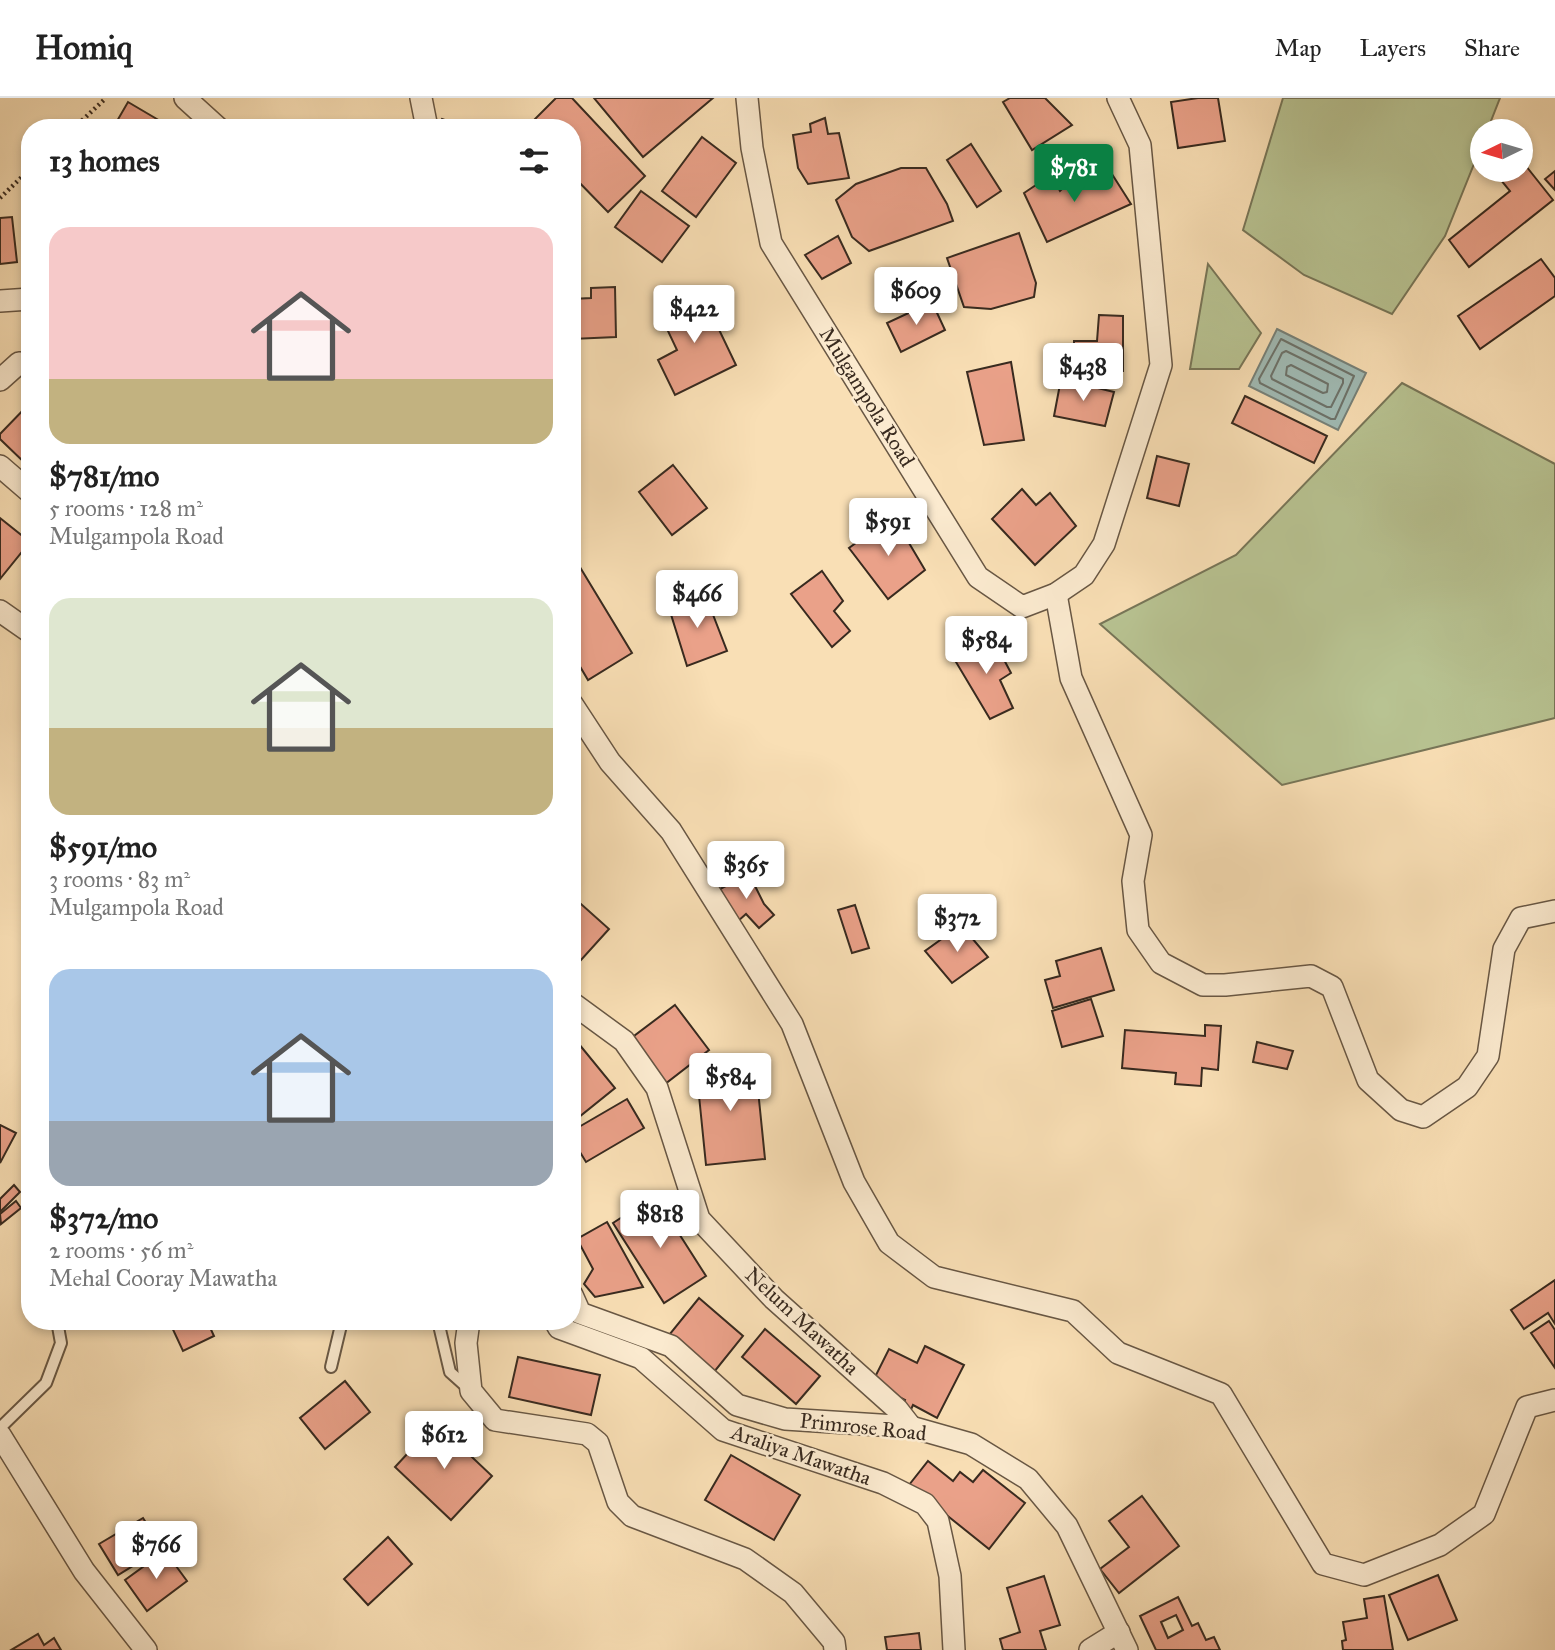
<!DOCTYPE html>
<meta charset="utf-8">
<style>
:root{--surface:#fff;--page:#f2f2f2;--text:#222;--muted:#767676;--line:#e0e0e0;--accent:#0b8043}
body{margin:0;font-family:"IM FELL Great Primer",serif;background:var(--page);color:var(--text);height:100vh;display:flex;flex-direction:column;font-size:26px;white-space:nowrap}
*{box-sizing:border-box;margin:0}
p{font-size:23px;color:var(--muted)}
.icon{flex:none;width:38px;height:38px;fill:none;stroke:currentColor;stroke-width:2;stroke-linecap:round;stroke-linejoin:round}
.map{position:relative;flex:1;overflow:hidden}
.sheet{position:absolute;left:21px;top:21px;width:560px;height:1211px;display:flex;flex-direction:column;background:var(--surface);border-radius:28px;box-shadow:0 4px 10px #0003}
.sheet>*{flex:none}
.needle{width:46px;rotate:265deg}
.fabs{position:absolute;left:1470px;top:21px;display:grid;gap:14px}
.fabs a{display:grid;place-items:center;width:63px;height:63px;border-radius:50%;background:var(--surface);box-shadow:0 4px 10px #0003;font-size:35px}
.price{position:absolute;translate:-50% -60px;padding:0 16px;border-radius:7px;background:#fff;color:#222;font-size:23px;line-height:46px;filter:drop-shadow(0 2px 4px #0008)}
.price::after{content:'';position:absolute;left:50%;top:42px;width:21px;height:16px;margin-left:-10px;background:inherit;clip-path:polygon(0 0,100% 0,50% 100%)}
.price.on{background:var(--accent);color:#fff}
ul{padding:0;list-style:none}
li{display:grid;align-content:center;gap:14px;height:371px;padding:0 28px}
li span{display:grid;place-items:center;height:217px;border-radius:21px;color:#555}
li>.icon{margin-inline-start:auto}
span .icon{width:126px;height:126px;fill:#fffc;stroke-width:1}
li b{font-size:30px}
h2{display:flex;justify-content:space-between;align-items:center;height:84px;padding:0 28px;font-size:30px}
header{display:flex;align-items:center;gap:42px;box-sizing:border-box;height:98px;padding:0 35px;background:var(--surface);border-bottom:2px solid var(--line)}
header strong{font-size:33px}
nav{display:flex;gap:38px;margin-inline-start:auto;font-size:24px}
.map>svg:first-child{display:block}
</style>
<header>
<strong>Homiq</strong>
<nav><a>Map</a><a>Layers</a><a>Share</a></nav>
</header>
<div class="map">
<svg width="1555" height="1552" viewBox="0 0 1555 1552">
<rect width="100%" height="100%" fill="#f9dfb5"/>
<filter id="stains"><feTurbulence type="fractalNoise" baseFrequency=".00286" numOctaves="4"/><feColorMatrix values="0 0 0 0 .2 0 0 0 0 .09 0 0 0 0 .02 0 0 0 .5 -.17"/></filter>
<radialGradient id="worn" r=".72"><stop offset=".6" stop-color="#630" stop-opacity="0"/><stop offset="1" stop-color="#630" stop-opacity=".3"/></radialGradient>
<g fill="#b8c392" stroke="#787658" stroke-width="2">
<path d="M1283,0H1500L1487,33H1482V46L1445,138L1392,216L1304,177L1243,132Z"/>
<path d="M1208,166L1261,235L1239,271H1190Z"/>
<path d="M1402,285L1555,366V620L1282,687L1100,526L1236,457Z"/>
</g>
<path fill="#a0bbb5" stroke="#768179" stroke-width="2" d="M1277,231L1366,275L1338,332L1249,288Z"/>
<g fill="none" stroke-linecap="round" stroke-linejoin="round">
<g stroke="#6c726a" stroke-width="2">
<path d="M1281,241L1354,278L1335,321H1331L1260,285L1259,281Z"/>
<path d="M1286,253L1343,281V285L1331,309H1327L1272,281L1271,278L1282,255Z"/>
<path d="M1291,267L1328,286L1327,294L1323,295L1286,277L1287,269Z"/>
</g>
</g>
<g fill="#eaa189" stroke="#382a1f" stroke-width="2" fill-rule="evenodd">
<path d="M556,0H572L645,78L608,114L572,77V30L527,29Z"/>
<path d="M594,0H713L643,59Z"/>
<path d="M1010,0H1045L1072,27L1032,52L1003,4Z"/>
<path d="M1198,0H1218L1225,43L1178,50L1171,4Z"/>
<path d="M128,4L172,30H113Z"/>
<path d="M825,20L828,36L839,35L849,80L808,86L798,70L793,37L811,34L810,26Z"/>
<path d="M442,21L467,30H438Z"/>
<path d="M702,39L736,65L696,119L662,93Z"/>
<path d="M971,46L1001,93L977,109L947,62Z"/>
<path d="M1522,63L1553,102L1469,169L1449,142L1510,93L1500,81L1511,72H1521Z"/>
<path d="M901,70H926L947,106L953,123L869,153L852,139L836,102L856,86Z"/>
<path d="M1110,73L1131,106L1047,144L1024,95L1051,77L1060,93L1075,79L1084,90Z"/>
<path d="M1555,73V92L1545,81Z"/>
<path d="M641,93L689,128L662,164L615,129Z"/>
<path d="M12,119L17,164L0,166V120Z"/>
<path d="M1019,135L1036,185L1034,199L991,211L964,209L947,160Z"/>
<path d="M838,138L851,165L822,181L805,157Z"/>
<path d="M1541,161L1555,180V198L1480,251L1458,218Z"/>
<path d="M615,189L616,239L572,241V201L591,200V190Z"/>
<path d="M701,194L736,267L675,297L658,262L677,252L659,214Z"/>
<path d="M932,204L945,232L901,254L887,225Z"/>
<path d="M1099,217L1123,218V273L1074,272V243H1097Z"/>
<path d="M1011,264L1024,342L984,347L967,274Z"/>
<path d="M1061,281L1114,294L1105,328L1054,318Z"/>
<path d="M1245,298L1327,338L1314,365L1232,325Z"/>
<path d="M30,305V370L0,341V336Z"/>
<path d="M1157,358L1189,366L1179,408L1147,400Z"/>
<path d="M673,367L707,410L672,437L639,394Z"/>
<path d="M1022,391L1036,407L1050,395L1076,428L1035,467L992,421Z"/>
<path d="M893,418L925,472L888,501L849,450Z"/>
<path d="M0,420L30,444L0,481Z"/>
<path d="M572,456L632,555L588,582L572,555Z"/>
<path d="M822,473L843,503L834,513L850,533L832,549L791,496Z"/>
<path d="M705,496L727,553L687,568L669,510Z"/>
<path d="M992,539L1011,575L1000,582L1013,610L990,621L953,559Z"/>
<path d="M749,776L764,806L774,817L759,830L746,816L737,824L720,791Z"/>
<path d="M572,798L609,831L572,872Z"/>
<path d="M855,807L869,850L852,855L838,812Z"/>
<path d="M961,827L988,859L952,885L925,853Z"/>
<path d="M1101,850L1114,892L1053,910L1045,882L1060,878L1056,863Z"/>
<path d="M1091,901L1103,938L1062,949L1052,913Z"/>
<path d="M675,907L709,952L665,986L630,941Z"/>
<path d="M1205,927L1221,928L1218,972L1202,970L1201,988L1175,986L1176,975L1122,970L1125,932L1205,938Z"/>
<path d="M574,940L615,990L579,1019L572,1011V941Z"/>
<path d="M1257,944L1293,953L1287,971L1253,964Z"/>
<path d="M755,962L765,1061L706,1067L696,968Z"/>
<path d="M627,1001L644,1030L586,1064L572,1041V1033Z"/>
<path d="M0,1027L16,1035L0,1065Z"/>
<path d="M14,1087L20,1094L0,1114V1101Z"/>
<path d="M655,1098L706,1178L664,1205L613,1125Z"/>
<path d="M16,1103L21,1110L1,1126L0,1116Z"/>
<path d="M607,1124L643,1189L595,1199L584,1186L593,1171L577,1141Z"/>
<path d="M1555,1182V1226L1548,1215L1524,1231L1511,1212Z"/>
<path d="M699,1200L743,1238L710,1279L665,1242Z"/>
<path d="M169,1223H207L214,1238L183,1253Z"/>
<path d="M1549,1223L1555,1232V1270L1531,1235Z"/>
<path d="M765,1231L820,1278L796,1306L742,1259Z"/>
<path d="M925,1248L964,1267L937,1320L913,1307L909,1316L901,1312L905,1302L872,1285L889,1251L917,1265Z"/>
<path d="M518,1259L600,1277L591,1317L509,1299Z"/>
<path d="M345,1283L370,1314L325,1351L300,1320Z"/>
<path d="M436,1325L492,1378L451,1422L395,1369Z"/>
<path d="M731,1357L800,1397L774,1442L705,1402Z"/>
<path d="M928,1363L953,1383L960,1374L973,1384L983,1372L1025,1405L989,1451L909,1387Z"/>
<path d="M1142,1398L1179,1448L1119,1495L1100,1471L1129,1449L1109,1423Z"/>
<path d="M143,1420L162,1450L118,1477L99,1446Z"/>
<path d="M388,1439L412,1466L368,1507L344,1481Z"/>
<path d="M165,1453L187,1483L147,1513L125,1482Z"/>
<path d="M1438,1477L1457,1522L1408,1542L1389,1497Z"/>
<path d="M1044,1478L1060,1527L1040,1533L1046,1552H1003L1000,1541L1020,1534L1007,1490Z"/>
<path d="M1384,1498L1393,1552H1343L1342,1543L1346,1542L1343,1524L1367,1520L1364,1501Z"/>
<path d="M1178,1499L1192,1528L1198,1525L1206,1542L1214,1539L1220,1552H1156L1140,1518ZM1176,1517L1183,1532L1168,1540L1161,1524Z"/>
<path d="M919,1535L921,1552H887L885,1539Z"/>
<path d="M38,1536L44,1547L54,1540L61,1552H11Z"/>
</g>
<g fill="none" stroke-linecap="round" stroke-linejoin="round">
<g stroke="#685744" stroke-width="14">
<g id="service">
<path d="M438,1223L450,1274L469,1291"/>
<path d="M331,1269L342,1223"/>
<path d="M0,1330L46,1285L61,1245L57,1223"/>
</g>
</g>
<g stroke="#685744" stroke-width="24">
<g id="minor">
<path d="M185,0L218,30"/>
<path d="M421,0L427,30"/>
<path d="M747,0L752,50L771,145L978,479L1022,509L1056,496L1084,477L1104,446L1161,267L1140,47L1118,0"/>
<path d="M0,203L30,201"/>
<path d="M0,282L19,265L30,266"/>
<path d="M0,368L30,394"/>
<path d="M1056,496L1071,580L1141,737L1133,783L1138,832L1161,865L1203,887H1225L1311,878L1332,889L1368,982L1401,1012L1423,1019L1467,989L1488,958L1504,851L1521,820L1555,813"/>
<path d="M0,513L30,534"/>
<path d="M572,606L610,664L671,733L792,926L854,1084L889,1145L934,1179L1073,1213L1118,1255L1221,1296L1323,1466L1364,1477L1440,1447L1484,1416L1527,1309L1555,1302"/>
<path d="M572,905L624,943L657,990L699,1121L774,1201L897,1311L911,1329"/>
<path d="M572,1197L580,1215L671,1248L737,1307L785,1321L911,1329L971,1346L1028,1381L1067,1428L1127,1552"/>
<path d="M469,1223L466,1245L471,1293L495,1322L587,1336L598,1345L618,1404L632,1418L745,1461L793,1495L834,1544L835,1552"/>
<path d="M555,1223L559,1230L641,1260L723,1332L883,1385L925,1406L938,1423L950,1478L954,1552"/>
<path d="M0,1337L84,1473L146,1552"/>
<path d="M1090,1552L1119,1534"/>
</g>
</g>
<g stroke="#382a1f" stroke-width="4.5" stroke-dasharray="2 3.5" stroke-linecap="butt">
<path d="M74,30L106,0"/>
<path d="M0,100L30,71"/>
</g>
<use href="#service" stroke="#fbeacf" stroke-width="10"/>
<use href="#minor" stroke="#fbeacf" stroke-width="21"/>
</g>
<g text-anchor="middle" stroke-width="5" stroke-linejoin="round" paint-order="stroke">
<g font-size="21" fill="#382a1f" stroke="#fbeacf">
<text transform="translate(867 299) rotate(58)" y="7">Mulgampola Road</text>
<text transform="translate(802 1223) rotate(43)" y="7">Nelum Mawatha</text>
<text transform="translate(863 1329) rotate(6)" y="7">Primrose Road</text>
<text transform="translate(801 1357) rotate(19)" y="7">Araliya Mawatha</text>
</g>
</g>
<rect width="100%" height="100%" filter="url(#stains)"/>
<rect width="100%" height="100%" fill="url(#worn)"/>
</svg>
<div class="fabs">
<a><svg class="needle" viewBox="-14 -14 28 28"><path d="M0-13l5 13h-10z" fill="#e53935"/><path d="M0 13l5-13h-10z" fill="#767676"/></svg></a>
</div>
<b class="price on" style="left:1074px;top:106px">$781</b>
<b class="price" style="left:916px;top:229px">$609</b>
<b class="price" style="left:694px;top:247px">$422</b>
<b class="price" style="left:1083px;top:305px">$438</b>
<b class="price" style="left:888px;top:460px">$591</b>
<b class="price" style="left:697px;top:532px">$466</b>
<b class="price" style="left:986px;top:578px">$584</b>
<b class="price" style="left:746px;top:803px">$365</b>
<b class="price" style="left:957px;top:856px">$372</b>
<b class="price" style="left:730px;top:1015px">$584</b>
<b class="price" style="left:660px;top:1152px">$818</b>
<b class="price" style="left:444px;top:1373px">$612</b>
<b class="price" style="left:156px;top:1483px">$766</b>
<section class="sheet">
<h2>13 homes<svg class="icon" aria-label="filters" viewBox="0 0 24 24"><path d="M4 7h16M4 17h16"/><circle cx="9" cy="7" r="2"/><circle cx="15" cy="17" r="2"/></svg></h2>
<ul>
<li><span style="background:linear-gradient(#f6c9c9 70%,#c2b280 0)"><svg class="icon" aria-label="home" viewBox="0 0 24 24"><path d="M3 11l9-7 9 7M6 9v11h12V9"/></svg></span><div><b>$781/mo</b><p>5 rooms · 128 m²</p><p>Mulgampola Road</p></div></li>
<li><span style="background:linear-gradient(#dfe7d0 60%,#c2b280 0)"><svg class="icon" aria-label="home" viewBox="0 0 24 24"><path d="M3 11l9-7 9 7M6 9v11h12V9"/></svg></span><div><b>$591/mo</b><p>3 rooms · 83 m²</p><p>Mulgampola Road</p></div></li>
<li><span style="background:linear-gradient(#a9c7e8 70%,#9aa5b1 0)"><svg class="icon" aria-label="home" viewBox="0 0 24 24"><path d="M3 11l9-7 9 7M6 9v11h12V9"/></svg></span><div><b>$372/mo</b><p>2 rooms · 56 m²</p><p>Mehal Cooray Mawatha</p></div></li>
</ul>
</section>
</div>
